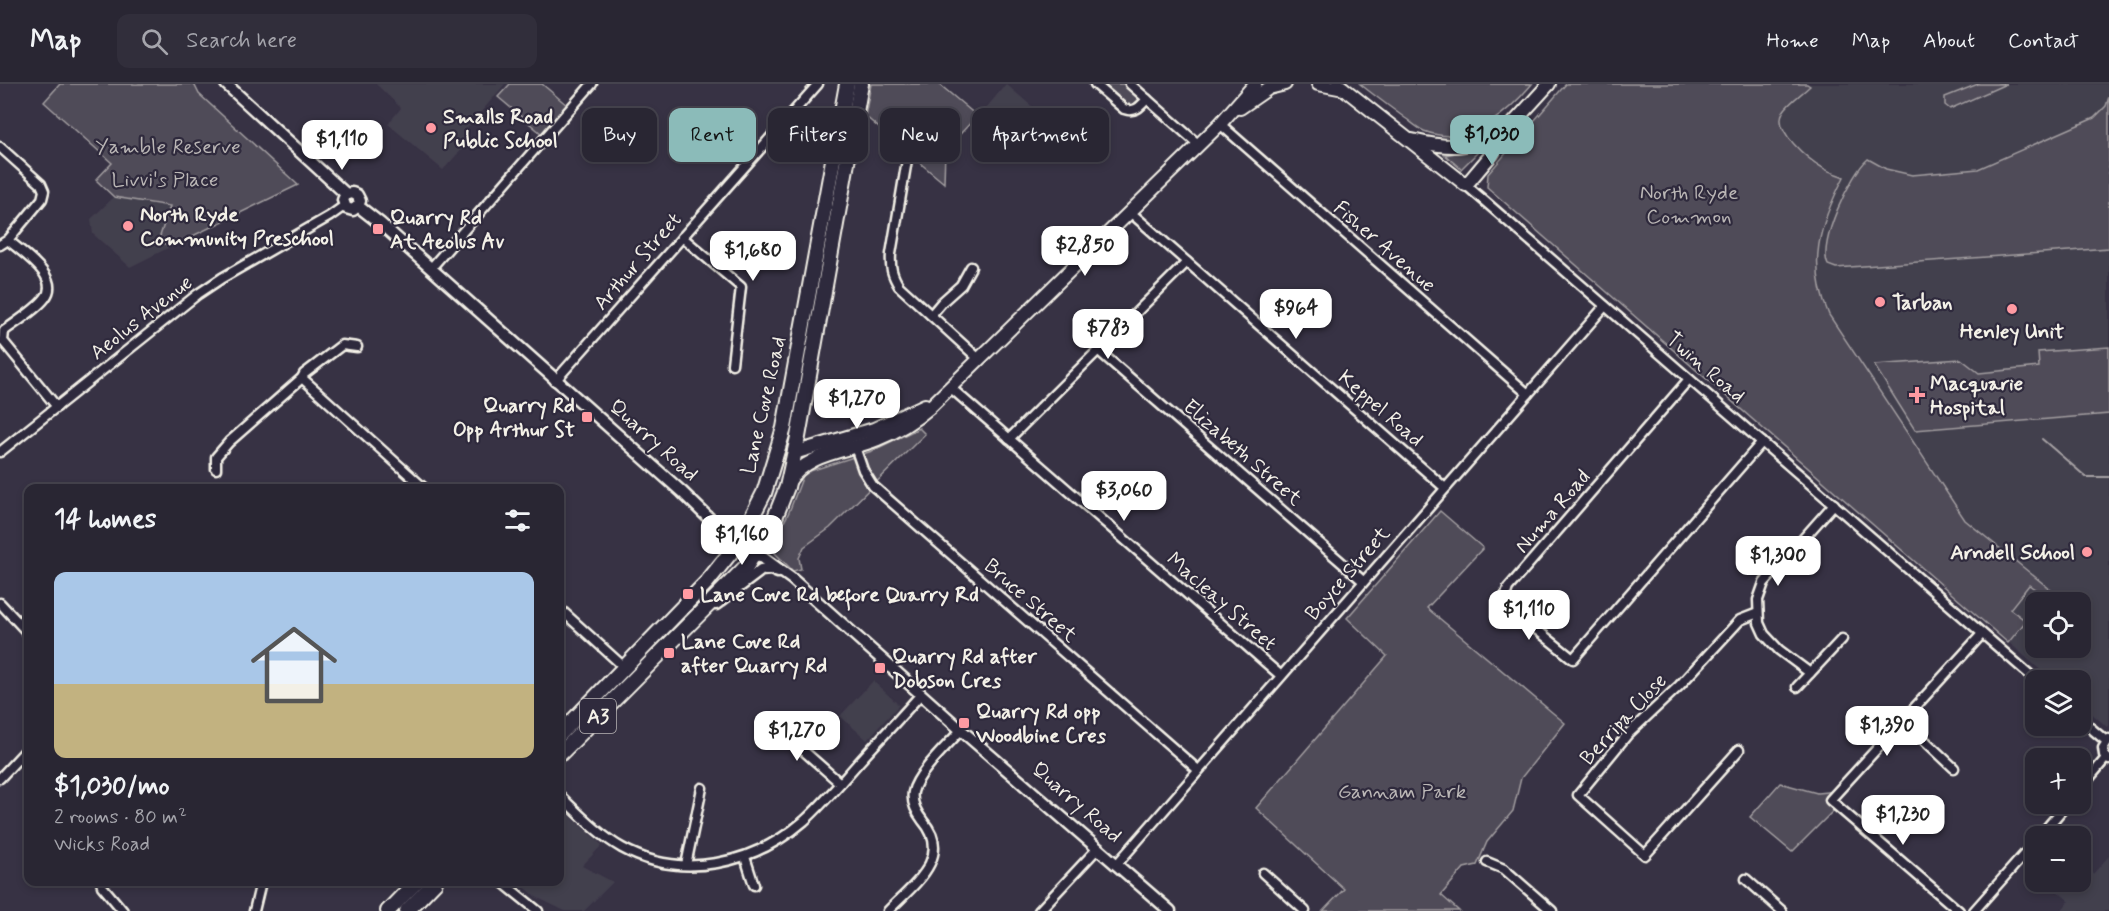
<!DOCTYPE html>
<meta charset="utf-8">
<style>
:root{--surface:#292633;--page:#312e3b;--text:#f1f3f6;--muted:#a5a5ac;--line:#45434e;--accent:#8bbbb9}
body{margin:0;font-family:Mynerve,sans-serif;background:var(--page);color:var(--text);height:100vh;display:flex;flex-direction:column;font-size:22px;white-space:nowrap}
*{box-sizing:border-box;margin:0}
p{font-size:20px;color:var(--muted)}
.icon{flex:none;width:33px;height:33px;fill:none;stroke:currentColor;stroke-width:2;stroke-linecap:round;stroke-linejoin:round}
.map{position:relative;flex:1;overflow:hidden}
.panel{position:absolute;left:24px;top:400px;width:540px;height:402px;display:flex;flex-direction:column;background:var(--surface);border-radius:12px;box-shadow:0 3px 9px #0003,0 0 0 2px var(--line)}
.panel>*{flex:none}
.hud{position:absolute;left:582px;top:24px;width:570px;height:54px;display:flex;gap:12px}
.controls{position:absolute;left:2025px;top:508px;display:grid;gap:12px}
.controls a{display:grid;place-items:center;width:66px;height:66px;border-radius:12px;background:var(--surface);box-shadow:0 3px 9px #0003,0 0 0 2px var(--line);font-size:30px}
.price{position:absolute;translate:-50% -51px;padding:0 14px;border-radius:12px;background:#fff;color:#222;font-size:20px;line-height:39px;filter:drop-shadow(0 2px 3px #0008)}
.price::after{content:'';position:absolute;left:50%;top:36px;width:18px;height:14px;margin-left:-9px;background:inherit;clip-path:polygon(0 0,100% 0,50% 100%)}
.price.active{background:var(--accent);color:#111}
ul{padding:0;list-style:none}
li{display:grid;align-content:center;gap:12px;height:318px;padding:0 30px}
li+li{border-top:2px solid var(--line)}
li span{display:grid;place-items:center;height:186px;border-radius:12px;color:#555}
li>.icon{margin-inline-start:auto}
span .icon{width:108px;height:108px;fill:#fffc;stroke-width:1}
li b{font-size:26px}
h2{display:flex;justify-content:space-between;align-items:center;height:72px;padding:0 30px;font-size:26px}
.chip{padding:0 21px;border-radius:12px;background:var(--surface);box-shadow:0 3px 9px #0003,0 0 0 2px var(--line);font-size:21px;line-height:54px}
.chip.active{background:var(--accent);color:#111}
header{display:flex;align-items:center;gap:36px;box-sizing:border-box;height:84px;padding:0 30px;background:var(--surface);border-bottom:2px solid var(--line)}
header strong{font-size:28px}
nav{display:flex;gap:33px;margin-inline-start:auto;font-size:21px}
.search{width:420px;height:54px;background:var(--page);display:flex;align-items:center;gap:15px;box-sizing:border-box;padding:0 21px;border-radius:12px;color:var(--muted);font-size:22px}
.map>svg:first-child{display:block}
</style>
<header>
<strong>Map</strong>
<div class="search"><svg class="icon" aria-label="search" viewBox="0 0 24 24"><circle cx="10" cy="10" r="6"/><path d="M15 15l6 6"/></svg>Search here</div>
<nav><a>Home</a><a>Map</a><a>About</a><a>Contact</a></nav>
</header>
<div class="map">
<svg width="2109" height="827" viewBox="0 0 2109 827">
<rect width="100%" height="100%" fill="#373244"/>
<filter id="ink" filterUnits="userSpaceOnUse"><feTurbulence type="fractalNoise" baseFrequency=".0167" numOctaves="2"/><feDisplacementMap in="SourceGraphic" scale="12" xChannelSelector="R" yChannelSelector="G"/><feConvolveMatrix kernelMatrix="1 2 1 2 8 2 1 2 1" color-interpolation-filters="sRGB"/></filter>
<g filter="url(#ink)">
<g fill="#433f4e" fill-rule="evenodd">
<path d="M376,0H505L464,48L472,54L443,86L388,40L401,24Z"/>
<path d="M1006,0L1052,40L1029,66L1026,63L1024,65L982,29Z"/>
<path d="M1566,0H2109V642L2107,643L2081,620L2080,597H2053L1487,103L1488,90ZM2036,519H2080V564H2036Z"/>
<path d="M114,113L170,122L158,158L172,162L130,183L93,150L91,135Z"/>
<path d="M873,597L899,621L867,656L840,632Z"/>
<path d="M560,723L602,761L582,782L613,798L584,827H565L536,813L519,798H560Z"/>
<path d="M2109,772V827H2061L2069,817L2047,798H2080L2081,779L2093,790Z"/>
</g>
<g fill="#504b59" stroke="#a29ea0" stroke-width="1.5">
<path d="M60,0H194L199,10L298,101L172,162L158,158L170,122L114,113L96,96L112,79L44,18Z"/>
<path d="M510,0H542L568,22L542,50L498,13Z"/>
<path d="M871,0H939L977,32L945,66L944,99L920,79L922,67L916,57L906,54L897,59L865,32Z"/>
<path d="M1099,0H1126L1139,12V17L1136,21L1127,23Z"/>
<path d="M1360,0H1532C1506,31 1467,64 1424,47C1417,44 1411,38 1405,34C1390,23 1375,12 1360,0Z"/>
<path d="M1566,0H1807L1810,2C1802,10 1789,18 1783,28C1772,46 1809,76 1823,84C1829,88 1837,90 1844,93C1819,141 1807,180 1829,231L1965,436L2051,506L2045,512L2029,501L2010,525L2026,537L2008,559L1487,103L1488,90Z"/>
<path d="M1978,0H2006L1950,25L1945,21V13Z"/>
<path d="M2109,13V164L1836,184L1828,181C1817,160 1851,89 1868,75L1886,85L1912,91L1978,85L2094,34L2106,22Z"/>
<path d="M1482,64L1461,85L1445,71Z"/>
<path d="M2109,263V330L1915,346L1874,281L1961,275L1979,289L2039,283L2038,268Z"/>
<path d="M919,344L925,350L830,444L804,463L799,474L801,485L793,487L775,469L773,460L789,428L804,389L872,367Z"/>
<path d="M1440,427L1483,464L1427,524L1565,639L1521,694L1513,727L1487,758L1477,781L1464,784L1441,811L1459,827H1323L1344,805L1256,724L1387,572L1347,534Z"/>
<path d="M1780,699L1817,709L1838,707L1830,716L1837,723L1792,768L1750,733Z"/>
</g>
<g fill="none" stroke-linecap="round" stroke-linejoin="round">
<path stroke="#a6a2a4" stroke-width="2" d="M2042,355L2086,393H2109"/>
<g stroke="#f4f1e8" stroke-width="13">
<g id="minor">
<path d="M1095,0L1124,25C1135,29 1140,23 1147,15"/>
<path d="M1130,0L1199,61"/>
<path d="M1220,40L1528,310"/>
<path d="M0,63L41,100L44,107L42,115L8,156L0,161"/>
<path d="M908,70L891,170C890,183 892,191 899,202L980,276"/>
<path d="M1466,101L2037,597"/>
<path d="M1130,128L1445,404"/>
<path d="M682,153L741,203L732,280"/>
<path d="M8,156C21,168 62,193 45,214C36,226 16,238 4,247L3,257L57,323"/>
<path d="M431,184L592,0"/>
<path d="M931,231L942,218L961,201L971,183"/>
<path d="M1099,267L1363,497"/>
<path d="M302,294L425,405"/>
<path d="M1689,295L1508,504L1506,510L1510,524L1573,575L1762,358"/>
<path d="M555,297L818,0"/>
<path d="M951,304L1280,591"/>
<path d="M1009,355L1187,178"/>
<path d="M855,363L863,386L873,402L1198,686"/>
<path d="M0,368L198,210L222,194L330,132L344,122"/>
<path d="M216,385V373L229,358L302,294L304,290L342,261L357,263"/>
<path d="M0,519L28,549"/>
<path d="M560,525L624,583"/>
<path d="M1810,589L1779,566L1764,550L1759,539L1758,516L1764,499L1834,420"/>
<path d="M1797,603L1842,555"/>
<path d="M2080,635L2106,657"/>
<path d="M1903,636L1954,684"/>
<path d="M771,638L840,699"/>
<path d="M2109,655L2103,664L2104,671L2109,676"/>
<path d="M1739,666L1645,771L1578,711L1628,650L1679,602L1740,536L1758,529"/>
<path d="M0,694L28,664"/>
<path d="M2080,705L2106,674"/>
<path d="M560,712C579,730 599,751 622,764C682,797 754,780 804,737C824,719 842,697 860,677C880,655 901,633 921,610"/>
<path d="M2039,753L2067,720"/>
<path d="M745,773L754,801"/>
<path d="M1487,778L1504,785L1552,827"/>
<path d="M1117,780L1605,222"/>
<path d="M686,781L702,704"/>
<path d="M1263,789L1305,827"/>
<path d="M1746,795L1782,827"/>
<path d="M101,798L102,802L123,827"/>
<path d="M502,798L538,827"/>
<path d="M254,827L261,798"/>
<path d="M888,827C912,802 954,773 923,737C916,728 911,719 913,708C917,689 948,661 961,646"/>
<path d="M1039,827L1098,764"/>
<path d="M1959,827L1830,716L1982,550"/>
<path d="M1974,827L2036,757"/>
</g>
</g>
<g stroke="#f4f1e8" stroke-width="15">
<g id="tertiary">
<path d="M226,0L346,110"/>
<path d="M346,110L343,116L346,124L353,126L358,122"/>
<path d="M346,110L352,109L357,111L360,117L358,122"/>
<path d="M358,122L381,140L682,408L718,443L739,458"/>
<path d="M755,468L792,495L961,646L1170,827"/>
<path d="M716,520L761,486L771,485L778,488"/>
</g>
</g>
<g stroke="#f4f1e8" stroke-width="16">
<g id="secondary">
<path d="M1318,0L1344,5"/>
<path d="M1338,0L1466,101L1492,70L1505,49"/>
<path d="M1240,24L1269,4L1285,0"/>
<path d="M1499,55L1549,0"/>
<path d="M1412,56C1449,65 1472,66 1504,46"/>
<path d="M794,369L874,345L925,321"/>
<path d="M788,399C807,368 847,368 878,355C896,348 914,337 929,324L1220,40L1255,0"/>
</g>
</g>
<g stroke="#f4f1e8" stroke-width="18">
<g id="trunk">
<path d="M560,650L707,498L739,458L764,409L784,344L847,0"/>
<path d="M560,670L746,483L774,436L787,403L798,353L861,0"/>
<path d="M388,827L416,798"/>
<path d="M407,827L435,798"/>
</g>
</g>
<use href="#minor" stroke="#2f2a3d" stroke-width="8"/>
<use href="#tertiary" stroke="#2f2a3d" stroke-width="10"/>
<use href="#secondary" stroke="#2f2a3d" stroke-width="12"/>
<use href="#trunk" stroke="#2f2a3d" stroke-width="14"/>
</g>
</g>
<g fill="#ff9aa2" stroke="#2f2a3d" stroke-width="2">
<circle cx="431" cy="44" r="6"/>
<circle cx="128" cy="142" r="6"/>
<rect x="372" y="139" width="12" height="12" rx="3"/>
<circle cx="1880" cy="218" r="6"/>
<circle cx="2012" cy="225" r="6"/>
<path d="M1914 302h6v6h6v6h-6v6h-6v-6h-6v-6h6z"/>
<rect x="581" y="327" width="12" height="12" rx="3"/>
<circle cx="2087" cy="468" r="6"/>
<rect x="682" y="504" width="12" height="12" rx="3"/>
<rect x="663" y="563" width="12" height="12" rx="3"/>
<rect x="874" y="578" width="12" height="12" rx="3"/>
<rect x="958" y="633" width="12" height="12" rx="3"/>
</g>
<g text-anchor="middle" stroke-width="4.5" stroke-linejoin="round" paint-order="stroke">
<rect fill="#2f2a3d" stroke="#b9b5b5" stroke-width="1.5" x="580" y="615" width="36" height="34" rx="4.5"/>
<g font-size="20" font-weight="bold" fill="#f4f1e8">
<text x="598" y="639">A3</text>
</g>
<g font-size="21" font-weight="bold" fill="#f4f1e8" stroke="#2f2a3d" text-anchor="start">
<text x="443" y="39">Smalls Road<tspan x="443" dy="24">Public School</tspan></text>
<text x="140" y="137">North Ryde<tspan x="140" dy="24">Community Preschool</tspan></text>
<text x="390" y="140">Quarry Rd<tspan x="390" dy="24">At Aeolus Av</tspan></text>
<text x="1892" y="225">Tarban</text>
<text x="2012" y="254" text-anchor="middle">Henley Unit</text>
<text x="1930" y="306">Macquarie<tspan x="1930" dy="24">Hospital</tspan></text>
<text x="575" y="328" text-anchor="end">Quarry Rd<tspan x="575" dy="24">Opp Arthur St</tspan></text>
<text x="2075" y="475" text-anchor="end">Arndell School</text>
<text x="700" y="517">Lane Cove Rd before Quarry Rd</text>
<text x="681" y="564">Lane Cove Rd<tspan x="681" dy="24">after Quarry Rd</tspan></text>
<text x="892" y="579">Quarry Rd after<tspan x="892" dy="24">Dobson Cres</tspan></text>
<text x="976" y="634">Quarry Rd opp<tspan x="976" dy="24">Woodbine Cres</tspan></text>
</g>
<g font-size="21" fill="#bbb7b6" stroke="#2f2a3d">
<text x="168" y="69">Yamble Reserve</text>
<text x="165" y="102">Livvi's Place</text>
<text x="1689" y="115">North Ryde<tspan x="1689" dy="24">Common</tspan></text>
<text x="1402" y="714">Gannam Park</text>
</g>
<g font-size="21" fill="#f4f1e8" stroke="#2f2a3d">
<text transform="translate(1385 162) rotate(41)" y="7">Fisher Avenue</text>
<text transform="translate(637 177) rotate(-49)" y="7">Arthur Street</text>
<text transform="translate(141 233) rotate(-38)" y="7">Aeolus Avenue</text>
<text transform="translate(1706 283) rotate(41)" y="7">Twin Road</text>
<text transform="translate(763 321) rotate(-77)" y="7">Lane Cove Road</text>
<text transform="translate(1381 324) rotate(41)" y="7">Keppel Road</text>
<text transform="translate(654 356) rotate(42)" y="7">Quarry Road</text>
<text transform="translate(1243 368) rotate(41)" y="7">Elizabeth Street</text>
<text transform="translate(1552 427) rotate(-49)" y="7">Numa Road</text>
<text transform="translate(1347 489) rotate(-49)" y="7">Boyce Street</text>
<text transform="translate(1031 516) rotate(41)" y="7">Bruce Street</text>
<text transform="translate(1222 517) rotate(41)" y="7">Macleay Street</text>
<text transform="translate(1623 635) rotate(-47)" y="7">Berripa Close</text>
<text transform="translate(1077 718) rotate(41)" y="7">Quarry Road</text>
</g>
</g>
</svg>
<div class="controls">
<a><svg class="icon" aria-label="locate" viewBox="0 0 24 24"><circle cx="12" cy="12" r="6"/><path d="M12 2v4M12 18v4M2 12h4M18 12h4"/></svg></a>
<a><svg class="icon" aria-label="layers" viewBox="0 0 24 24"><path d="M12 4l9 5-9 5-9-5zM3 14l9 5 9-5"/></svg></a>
<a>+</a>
<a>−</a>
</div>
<b class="price active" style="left:1492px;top:82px">$1,030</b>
<b class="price" style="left:342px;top:87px">$1,110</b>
<b class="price" style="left:1085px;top:193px">$2,850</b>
<b class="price" style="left:753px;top:198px">$1,680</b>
<b class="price" style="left:1296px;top:256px">$964</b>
<b class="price" style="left:1108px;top:276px">$783</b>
<b class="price" style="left:857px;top:346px">$1,270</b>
<b class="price" style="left:1124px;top:438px">$3,060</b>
<b class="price" style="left:742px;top:482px">$1,160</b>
<b class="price" style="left:1778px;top:503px">$1,300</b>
<b class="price" style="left:1529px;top:557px">$1,110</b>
<b class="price" style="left:1887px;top:673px">$1,390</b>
<b class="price" style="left:797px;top:678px">$1,270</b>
<b class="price" style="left:1903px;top:762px">$1,230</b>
<div class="hud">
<a class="chip">Buy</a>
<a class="chip active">Rent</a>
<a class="chip">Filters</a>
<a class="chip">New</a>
<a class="chip">Apartment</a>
</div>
<section class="panel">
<h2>14 homes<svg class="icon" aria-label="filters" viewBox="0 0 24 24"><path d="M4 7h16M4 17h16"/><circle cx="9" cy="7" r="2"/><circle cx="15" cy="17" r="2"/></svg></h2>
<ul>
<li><span style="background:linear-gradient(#a9c7e8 60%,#c2b280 0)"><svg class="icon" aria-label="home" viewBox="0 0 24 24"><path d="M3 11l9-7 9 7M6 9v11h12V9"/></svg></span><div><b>$1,030/mo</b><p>2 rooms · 80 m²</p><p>Wicks Road</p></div></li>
</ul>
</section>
</div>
